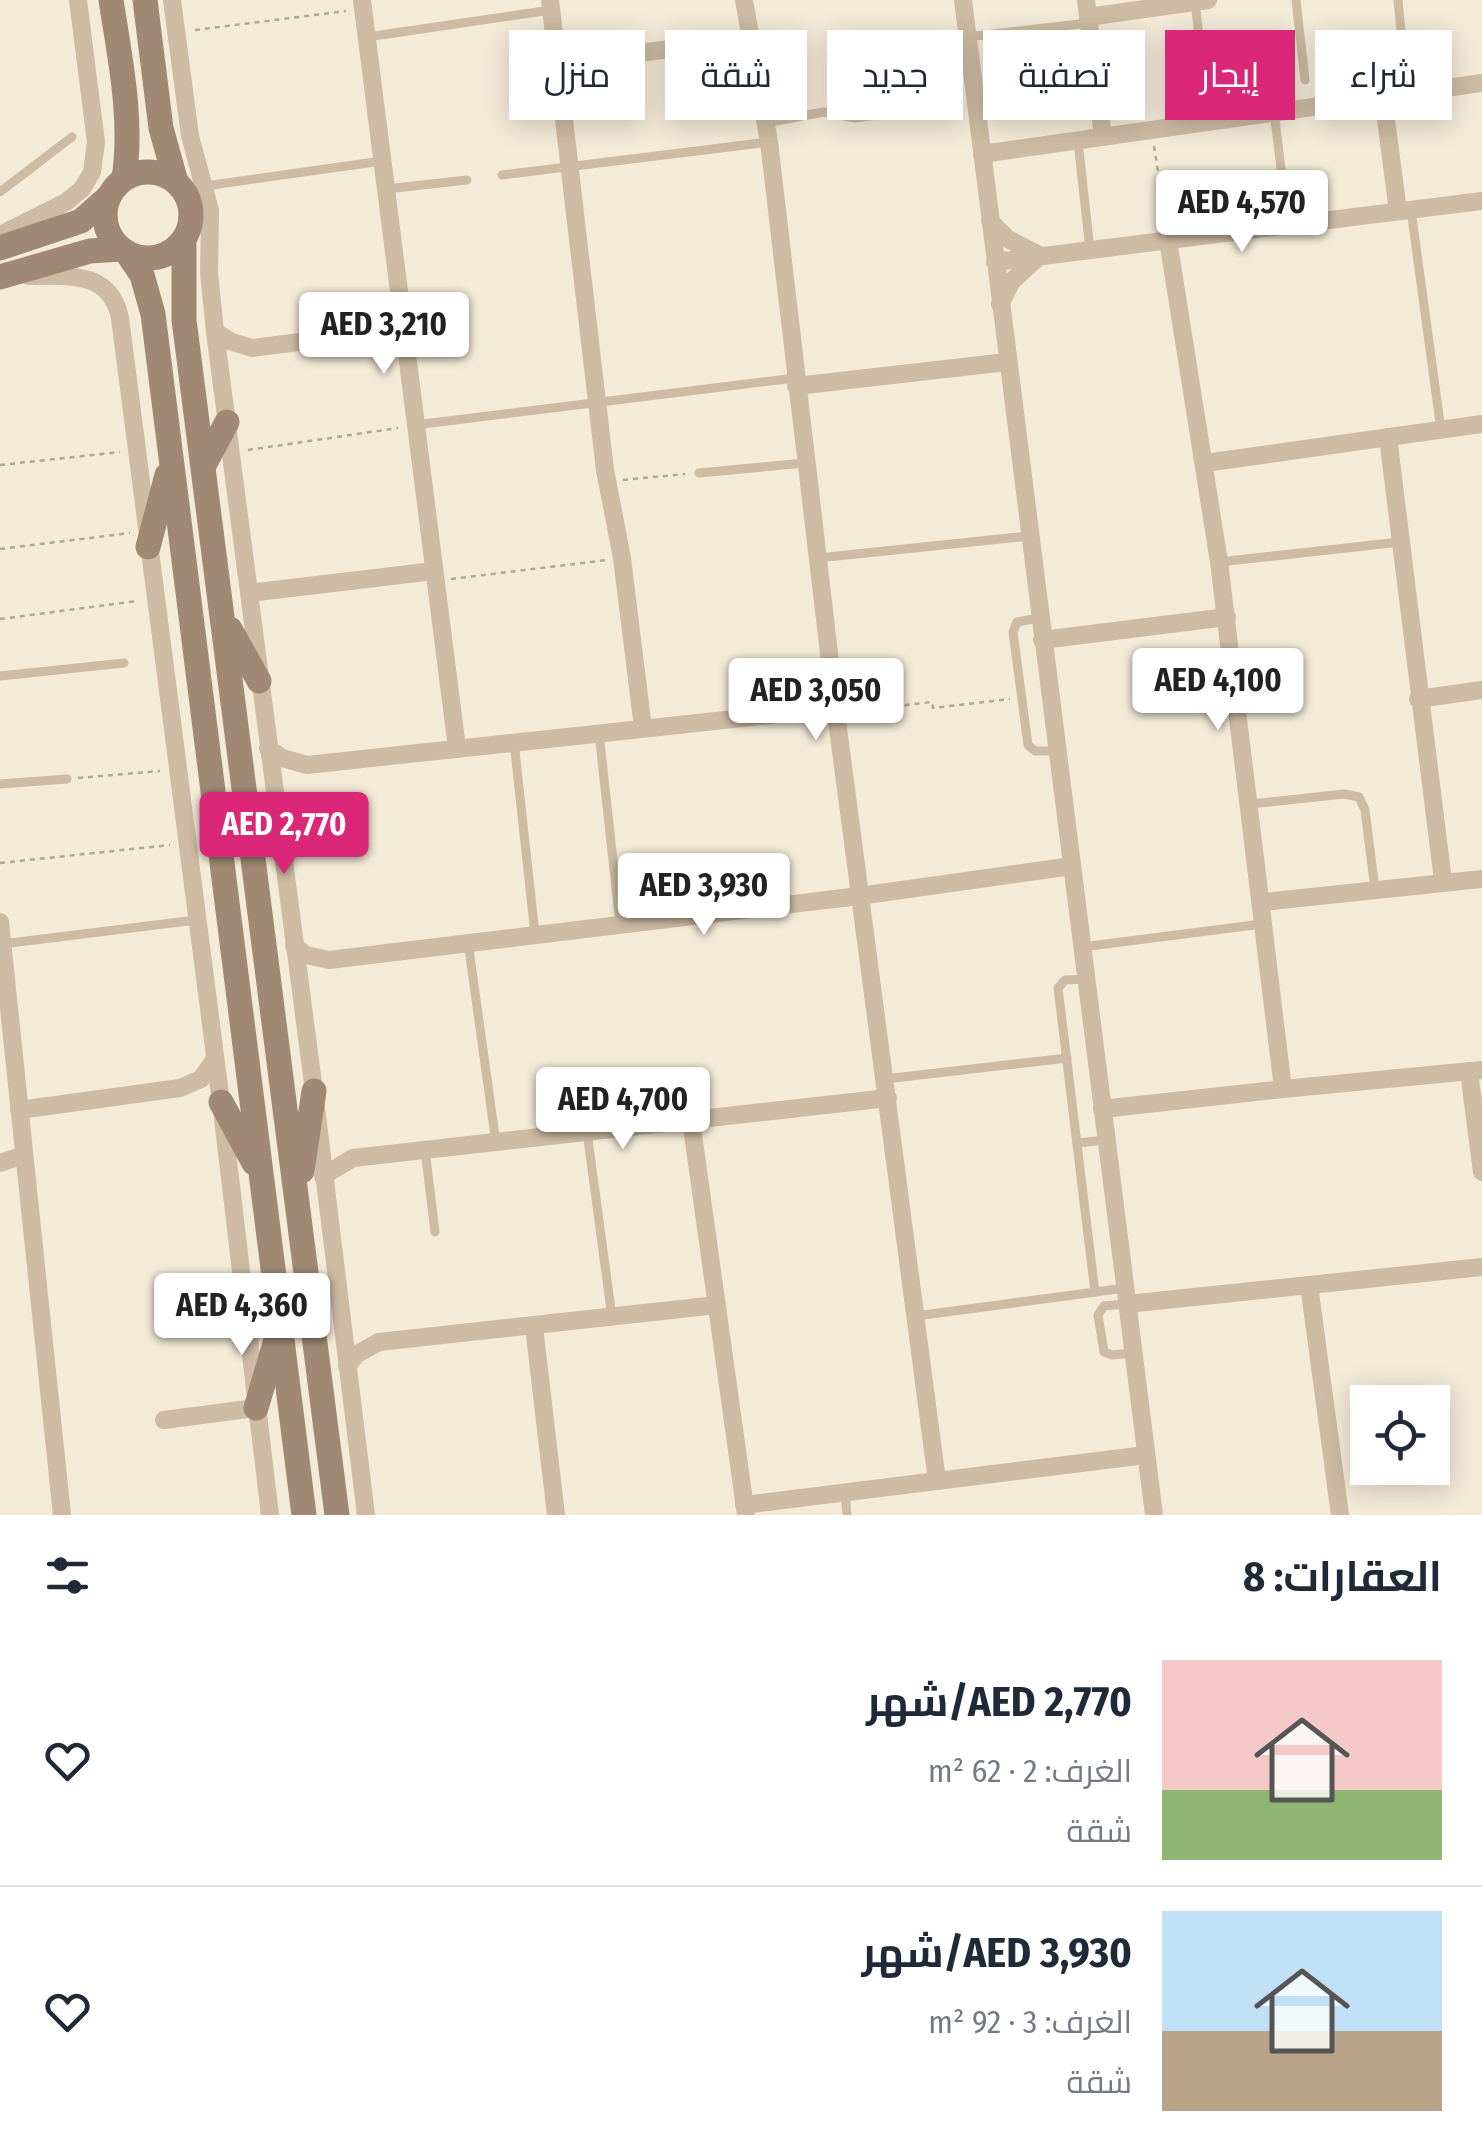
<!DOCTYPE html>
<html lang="ar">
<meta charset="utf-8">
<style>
:root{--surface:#fff;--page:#f6f6f7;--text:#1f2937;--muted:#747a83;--line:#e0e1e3;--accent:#db2777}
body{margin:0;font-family:"Fira Sans Condensed",Cairo,sans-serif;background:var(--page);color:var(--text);direction:rtl;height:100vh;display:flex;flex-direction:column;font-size:38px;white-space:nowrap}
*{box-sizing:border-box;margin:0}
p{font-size:32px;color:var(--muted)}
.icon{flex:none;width:55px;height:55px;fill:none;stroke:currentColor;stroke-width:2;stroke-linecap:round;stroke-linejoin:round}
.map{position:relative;height:1515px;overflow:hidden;direction:ltr}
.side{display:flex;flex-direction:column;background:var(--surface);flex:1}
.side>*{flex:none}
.guide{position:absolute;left:30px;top:30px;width:1422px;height:90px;direction:rtl;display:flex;gap:20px}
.buttons{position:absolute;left:1350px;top:1385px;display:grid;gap:20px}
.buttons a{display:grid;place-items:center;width:100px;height:100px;border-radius:0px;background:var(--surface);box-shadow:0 5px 25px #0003;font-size:50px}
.price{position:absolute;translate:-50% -85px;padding:0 22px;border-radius:10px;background:#fff;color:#222;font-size:32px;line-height:65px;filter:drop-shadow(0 2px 5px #0008)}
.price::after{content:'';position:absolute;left:50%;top:60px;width:30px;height:22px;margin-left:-15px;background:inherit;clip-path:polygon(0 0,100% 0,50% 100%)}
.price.active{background:var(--accent);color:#fff}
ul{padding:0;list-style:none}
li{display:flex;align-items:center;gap:30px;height:250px;padding:0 40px}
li+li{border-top:2px solid var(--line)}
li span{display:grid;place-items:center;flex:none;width:280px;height:200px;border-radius:0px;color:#555}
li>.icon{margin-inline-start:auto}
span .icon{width:120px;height:120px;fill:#fffc;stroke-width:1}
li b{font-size:42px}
h2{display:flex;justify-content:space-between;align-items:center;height:120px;padding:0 40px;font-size:42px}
.pill{padding:0 35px;border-radius:0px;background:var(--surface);box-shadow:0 5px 25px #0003;font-size:35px;line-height:90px}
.pill.active{background:var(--accent);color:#fff}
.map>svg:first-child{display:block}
</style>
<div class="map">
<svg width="1482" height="1515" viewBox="0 0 1482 1515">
<rect width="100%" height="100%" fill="#f4ead8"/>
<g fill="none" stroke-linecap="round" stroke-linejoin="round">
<g stroke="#b9a58d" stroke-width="2.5" stroke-dasharray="5 5" stroke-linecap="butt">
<path d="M195,30L346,11"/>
<path d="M1154,146L1166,222"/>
<path d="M248,450L398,428"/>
<path d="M0,465L120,452"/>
<path d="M623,480L685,474"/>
<path d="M0,549L130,533"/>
<path d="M451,579L607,560"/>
<path d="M0,619L137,601"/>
<path d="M855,711L932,702L933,708L1010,699"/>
<path d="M78,778L160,771"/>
<path d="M0,863L170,845"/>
</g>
<g stroke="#cdbba3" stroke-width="9">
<path d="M1296,0L1305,80"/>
<path d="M1398,0L1407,94"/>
<path d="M1195,2L1209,121"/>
<path d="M367,37L551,10"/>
<path d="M1274,112L1288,225"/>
<path d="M766,123L823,112L855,118L922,109L935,95L945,52L958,38L1088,23"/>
<path d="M1078,141L1090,250"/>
<path d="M502,175L769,142"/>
<path d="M205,186L382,161"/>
<path d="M386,189L467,180"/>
<path d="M0,192L72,137"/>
<path d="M1411,210L1441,430"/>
<path d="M415,425L795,378"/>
<path d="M699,473L805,463"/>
<path d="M818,558L1029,536"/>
<path d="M1219,562L1400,542"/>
<path d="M1039,618L1017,622L1013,632L1028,745L1035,751H1057"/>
<path d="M0,676L124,663"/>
<path d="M599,733L620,924"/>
<path d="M514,742L535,934"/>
<path d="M0,784L67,779"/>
<path d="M1251,804L1344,794L1359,797L1365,810L1375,889"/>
<path d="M468,942L496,1143"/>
<path d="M2,944L196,920"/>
<path d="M1082,947L1262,924"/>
<path d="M1086,979L1065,980L1058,988L1095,1292"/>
<path d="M885,1079L1067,1058"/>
<path d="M587,1132L612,1317"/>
<path d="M1077,1143L1106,1140"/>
<path d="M425,1150L435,1232"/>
<path d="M1127,1304L1104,1306L1098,1315L1104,1352L1112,1355L1133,1353"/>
<path d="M916,1316L1125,1288"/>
<path d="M845,1492L847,1515"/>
</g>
<g stroke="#cdbba3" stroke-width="18">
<path d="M172,0L190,136L210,210L209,273L215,332L314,1091L366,1515"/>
<path d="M362,0L457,748"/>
<path d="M550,0L605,470L622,558L643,728"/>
<path d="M744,0L769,142L836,713L937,1481"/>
<path d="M963,0L1154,1515"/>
<path d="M1086,0L1103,137"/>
<path d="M1088,17L1208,0"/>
<path d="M558,62L750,40"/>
<path d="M1383,97L1398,211"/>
<path d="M982,154L1482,83"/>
<path d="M990,221L1008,239L1041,256"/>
<path d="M0,235L66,202L82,189L92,172L96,142L78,0"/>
<path d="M995,262L1482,201"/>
<path d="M29,276C68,276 110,270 120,318L221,1102L270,1515"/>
<path d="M1000,304L1012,281L1036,259"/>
<path d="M215,332L232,342L252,348L401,329"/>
<path d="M796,386L1007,362"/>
<path d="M1388,437L1443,881"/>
<path d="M1205,463L1482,424"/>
<path d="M249,593L434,571"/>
<path d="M1042,640L1227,617"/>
<path d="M1418,699L1482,690"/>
<path d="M268,748L282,758L307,765L836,708"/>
<path d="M1263,902L1482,879"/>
<path d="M0,922L62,1515"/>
<path d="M294,946L306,955L329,960L859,896L1072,866"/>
<path d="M1469,1071L1482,1172"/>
<path d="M1283,1089L1482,1070"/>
<path d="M1102,1109L1283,1089L1219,562L1168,240"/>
<path d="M19,1110L180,1088L201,1079L214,1060"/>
<path d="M691,1120L746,1515"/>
<path d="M0,1163L24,1155"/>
<path d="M323,1176L353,1158L888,1098"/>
<path d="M1309,1285L1340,1515"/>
<path d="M1127,1304L1482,1267"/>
<path d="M534,1327L556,1515"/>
<path d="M347,1366L357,1354L379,1342L717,1305"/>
<path d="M164,1420L256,1408"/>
<path d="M744,1505L1146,1455"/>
</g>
<g stroke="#a08974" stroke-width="25">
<path d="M111,0C120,59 133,119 124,179"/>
<path d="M145,0L161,128L176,182"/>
<circle cx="148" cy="215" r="43"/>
<path d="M184,239V320L337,1515"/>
<path d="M0,248L81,221L107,198"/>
<path d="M127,253L142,275L153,314L304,1515"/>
<path d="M0,277L90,251L121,249"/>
<path d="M204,465L227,422"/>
<path d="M148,547L167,475"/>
<path d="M230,629L259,681"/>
<path d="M221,1102L254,1163"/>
<path d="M302,1171L314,1091"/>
<path d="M256,1408L278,1333"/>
</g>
</g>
</svg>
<div class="buttons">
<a><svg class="icon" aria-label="locate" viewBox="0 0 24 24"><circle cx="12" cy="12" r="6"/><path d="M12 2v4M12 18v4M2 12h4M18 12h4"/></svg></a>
</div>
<b class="price" style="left:1242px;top:255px">AED 4,570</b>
<b class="price" style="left:384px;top:377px">AED 3,210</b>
<b class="price" style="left:1218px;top:733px">AED 4,100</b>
<b class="price" style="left:816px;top:743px">AED 3,050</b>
<b class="price active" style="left:284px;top:877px">AED 2,770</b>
<b class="price" style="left:704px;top:938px">AED 3,930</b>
<b class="price" style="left:623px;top:1152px">AED 4,700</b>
<b class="price" style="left:242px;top:1358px">AED 4,360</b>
<div class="guide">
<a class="pill">شراء</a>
<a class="pill active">إيجار</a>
<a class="pill">تصفية</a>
<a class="pill">جديد</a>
<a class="pill">شقة</a>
<a class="pill">منزل</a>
</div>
</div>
<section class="side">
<h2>العقارات: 8<svg class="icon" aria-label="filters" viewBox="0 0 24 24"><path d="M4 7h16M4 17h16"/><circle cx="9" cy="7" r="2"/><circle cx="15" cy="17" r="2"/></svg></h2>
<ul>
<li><span style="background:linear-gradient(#f6c9c9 65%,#8fb573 0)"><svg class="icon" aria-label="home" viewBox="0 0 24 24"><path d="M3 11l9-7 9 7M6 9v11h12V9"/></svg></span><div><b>AED 2,770/شهر</b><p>الغرف: 2 · 62 m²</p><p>شقة</p></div><svg class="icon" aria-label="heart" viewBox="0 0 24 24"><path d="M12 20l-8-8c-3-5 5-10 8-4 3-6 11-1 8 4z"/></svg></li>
<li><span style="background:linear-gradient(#bfe0f5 60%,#b9a48a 0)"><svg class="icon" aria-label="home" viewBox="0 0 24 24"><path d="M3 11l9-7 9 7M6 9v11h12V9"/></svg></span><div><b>AED 3,930/شهر</b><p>الغرف: 3 · 92 m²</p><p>شقة</p></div><svg class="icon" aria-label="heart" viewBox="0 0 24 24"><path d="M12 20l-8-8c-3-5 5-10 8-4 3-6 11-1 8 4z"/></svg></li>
</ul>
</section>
